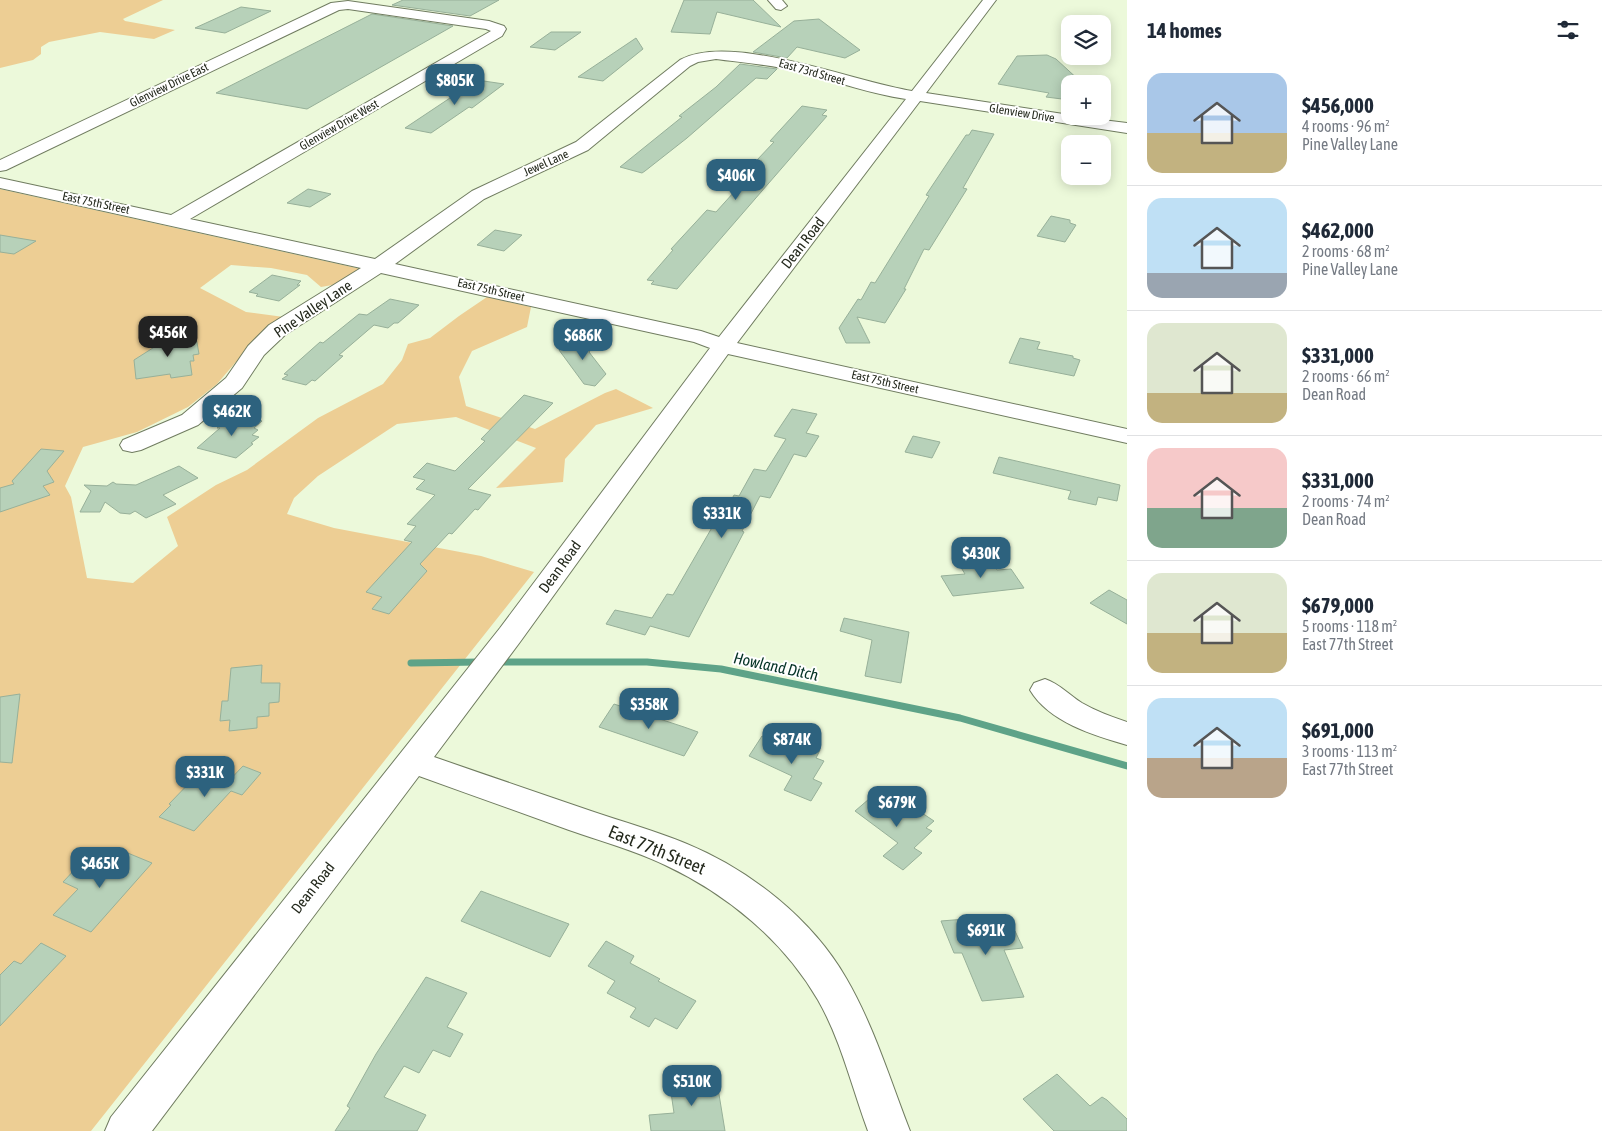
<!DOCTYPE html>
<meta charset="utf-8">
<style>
:root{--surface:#fff;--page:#f6f6f7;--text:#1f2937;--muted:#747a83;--line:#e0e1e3;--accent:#2d627e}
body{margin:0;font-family:"Asap Condensed",sans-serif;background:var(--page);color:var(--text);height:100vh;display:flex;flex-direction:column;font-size:19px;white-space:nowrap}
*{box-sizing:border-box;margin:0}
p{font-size:16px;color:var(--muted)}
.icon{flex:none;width:28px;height:28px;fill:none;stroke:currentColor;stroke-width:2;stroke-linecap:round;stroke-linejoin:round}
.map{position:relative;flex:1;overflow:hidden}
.sheet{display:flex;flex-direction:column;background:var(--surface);width:475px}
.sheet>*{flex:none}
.buttons{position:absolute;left:1061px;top:15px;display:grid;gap:10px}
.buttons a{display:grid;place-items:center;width:50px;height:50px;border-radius:10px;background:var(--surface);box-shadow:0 2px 12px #0003;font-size:25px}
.price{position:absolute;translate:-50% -42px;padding:0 11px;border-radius:10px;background:var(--accent);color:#fff;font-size:16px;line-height:32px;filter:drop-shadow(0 1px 2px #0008)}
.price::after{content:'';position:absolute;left:50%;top:30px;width:15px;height:11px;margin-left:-8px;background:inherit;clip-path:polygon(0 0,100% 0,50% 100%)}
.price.current{background:#222;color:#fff}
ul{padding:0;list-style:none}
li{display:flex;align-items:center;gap:15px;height:125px;padding:0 20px}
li+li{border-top:1px solid var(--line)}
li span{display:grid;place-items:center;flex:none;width:140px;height:100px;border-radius:15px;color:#555}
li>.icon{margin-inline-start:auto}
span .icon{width:60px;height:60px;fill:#fffc;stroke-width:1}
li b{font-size:21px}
h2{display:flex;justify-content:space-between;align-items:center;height:60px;padding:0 20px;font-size:21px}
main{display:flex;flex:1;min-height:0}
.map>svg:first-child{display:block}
</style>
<main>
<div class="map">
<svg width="1127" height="1131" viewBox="0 0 1127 1131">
<rect width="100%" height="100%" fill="#ecf9da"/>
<g fill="#edce94">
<path d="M0,0H163L123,19L125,21L175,30L154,39L100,32L49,42L41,47V54L33,60L0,68Z"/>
<path d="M0,189L361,269L338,284L321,287L307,275L271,268L231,265L200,288L246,312L284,317L259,335L217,384L188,407L137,432L83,447L65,486L71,497L87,578L133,583L178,546L167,517L216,485L247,470L318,418L383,384L402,360L408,344L430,338L459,316L487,297L531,307L527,327L472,351L459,377L466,406L535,429L605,393L616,389L653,408L596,425L565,459L563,482L496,488L536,448L456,417L397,424L318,476L294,498L287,514L334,528L481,556L534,572L91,1131H0Z"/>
</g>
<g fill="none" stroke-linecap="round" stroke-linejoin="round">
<g stroke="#5ea388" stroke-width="7">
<path d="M497,662H647L721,669L960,718L1127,766"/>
<path d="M411,663L480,662"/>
</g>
</g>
<g fill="#b7d1b9" stroke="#97b099">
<path d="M403,0H499L470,16L392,5Z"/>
<path d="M684,0H753L781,27L717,12L710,34L671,32Z"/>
<path d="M241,7L271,11L225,33L195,28Z"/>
<path d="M372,14L453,26L307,109L216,93Z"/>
<path d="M819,19L860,50L845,58L797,47L787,58L753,52L794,21Z"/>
<path d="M551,32H581L555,50L530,47Z"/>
<path d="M636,38L643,49L603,81L578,77Z"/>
<path d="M1047,55L1056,59L1081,82L1080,84H1070V100L1046,97L1049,93L998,84L1017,56Z"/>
<path d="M740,64L777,69L767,79L756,78L687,138L645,171L642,173L620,167L682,117L679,116L716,87Z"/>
<path d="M477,80L504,84L472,108L469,107L431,133L405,128Z"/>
<path d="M802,106L827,110L822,115L827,116L677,289L651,284L654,281L647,280L673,250L671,249L707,210L716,212L762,161L757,160L774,142L770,141Z"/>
<path d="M972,130L994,134L963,188L967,189L929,250L924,249L904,289H906L885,323L857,317L870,343H846L839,328L858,299L861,300L871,282L875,283L929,196L926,195L966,135H969Z"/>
<path d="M308,189L331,194L310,207L287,203Z"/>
<path d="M1051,216L1070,220V223L1076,225L1065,242L1037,236Z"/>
<path d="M495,230L522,235L504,251L477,245Z"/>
<path d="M0,235L36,241L14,254L0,252Z"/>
<path d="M272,275L301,281L297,285H300L279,301L256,296L258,294L249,292Z"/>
<path d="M390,299L419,305L398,323H394L388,328L374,325L339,355L343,356L315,381L312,380L306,385L282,379L288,375L284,374L320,342L323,343L359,314L367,315Z"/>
<path d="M178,332L196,337L199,354L193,355L194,361H190L192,375L171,378L170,374L136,379L134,360Z"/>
<path d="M1020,338L1040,342L1037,349L1073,356V358L1080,360L1074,376L1009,363Z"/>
<path d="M570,339L596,344L589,352L606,374L595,386L584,384L559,350Z"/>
<path d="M524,395L553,403L468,489L491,495L478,510L475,509L452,534L449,533L420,564L427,571L389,614L372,609L382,597L366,592L412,542L404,540L416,526L407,524L435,495L416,489L425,480L413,477L427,463L455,471L485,441L481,439Z"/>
<path d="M792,409L817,414L806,433L819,436L806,457L794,454L770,498L760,496L742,531L744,532L689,637L650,626L645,635L606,624L615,610L652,618L667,594L673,595L714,524L718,525L734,495L739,496L754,469L766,471L786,439L774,436Z"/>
<path d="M234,414L262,421L254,428L258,430L252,435L259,437L251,443L253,444L236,458L197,448L220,428H217Z"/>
<path d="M913,436L940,442L932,458L905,452Z"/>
<path d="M41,449L64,451L47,471L54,482L43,486L50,495L0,512V488L14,484L12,481Z"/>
<path d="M999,457L1120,485L1117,501L1098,497L1096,505L1068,499L1071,491L993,473Z"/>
<path d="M179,466L198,478L163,495L176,504L146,518L135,511L130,514L120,513L105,502L100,512H80L91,491L84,485L107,486L113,482L116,484L136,485Z"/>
<path d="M989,558L997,570L1011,569L1024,588L953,596L941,576L965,574L957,561Z"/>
<path d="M1109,590L1127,600V624L1090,603Z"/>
<path d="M844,618L909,632L901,683L865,676L872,640L840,631Z"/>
<path d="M262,665L261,683H280L279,702L269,703V716L257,717V728L229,731L230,720L220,721L222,701H228L231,668Z"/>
<path d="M20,694L12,763L0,762V697Z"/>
<path d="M614,704L684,727L698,732L684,756L599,727Z"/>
<path d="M762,736L794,749L797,745L801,746L803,743L820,750L816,758L824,761L813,779L822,783L811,801L784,790L792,776L749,756Z"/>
<path d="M243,766L261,773L242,795L231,791L194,831L159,817L171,805L169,804L196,776L223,787Z"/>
<path d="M876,793L909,815L916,809L934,821L926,828L932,831L914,848L922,853L903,870L883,856L898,843L855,811Z"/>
<path d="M118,849L152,863L91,932L53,915L78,889L63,882L79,865L94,871L98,868L100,869Z"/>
<path d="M481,891L569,924L550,957L461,921Z"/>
<path d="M990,917L996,933L1015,931L1023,948L1004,950L1024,997L982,1001L962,953H954L941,921Z"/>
<path d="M606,941L634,956L630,963L660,979L658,981L696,1001L677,1029L655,1018L649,1027L630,1017L636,1008L607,993L615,981L588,966Z"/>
<path d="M41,943L66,956L0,1026V975L14,961L21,964Z"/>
<path d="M426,977L467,993L447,1027L463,1034L450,1057L433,1050L419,1073L404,1066L384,1097L426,1115L417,1131H335L350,1108L347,1106L376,1054Z"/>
<path d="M1057,1074L1090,1106L1102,1097L1107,1100L1127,1119V1131H1054L1023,1099Z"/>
<path d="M716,1076L725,1131H651L649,1115L674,1113L669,1079Z"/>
</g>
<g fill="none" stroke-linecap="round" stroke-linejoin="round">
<g stroke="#707c60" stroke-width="2">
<g id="minor">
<path d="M768,0H782L787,6L781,10L776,9Z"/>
<path d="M983,0H996L926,93L1070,115V116L1127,123V133L920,101L737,343L1127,429V443L728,354L520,642L434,757C486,775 538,793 591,811C623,822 656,831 687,844C750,870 812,919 846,978C874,1026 890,1080 910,1131H868C852,1088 841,1040 818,1000C783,940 727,894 665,865C634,850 600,841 569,830C519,812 469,794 419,776L152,1131H105L111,1117L500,628L710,348L694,342L381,273L285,335L264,355L242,388L198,425L141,450L132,452L123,450L120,445L123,440L182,415L226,378L248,346L269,325L361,268L0,188V178L171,215L491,31L486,29L348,9L339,10L6,170L0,171V160L331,3L348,1L489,21L504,26L506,29L502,36L190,219L375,259L472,191L576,142L680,60C731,32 854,82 912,91ZM716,59C746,63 775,65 804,73C838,82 871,94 906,99L719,337L701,331L395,264L484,199L588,150L690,66L698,62Z"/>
<path d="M1045,679C1060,684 1069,695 1082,703C1096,711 1112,717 1127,722V745C1093,735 1049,722 1030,690L1034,683Z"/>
</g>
</g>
<use href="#minor" fill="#fff" fill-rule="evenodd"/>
</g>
<g text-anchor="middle" stroke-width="4" stroke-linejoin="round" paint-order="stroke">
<g font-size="12" fill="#24291d" stroke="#fff">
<text transform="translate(812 72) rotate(16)" y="4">East 73rd Street</text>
<text transform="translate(169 85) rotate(-26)" y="4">Glenview Drive East</text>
<text transform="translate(1022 113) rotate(9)" y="4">Glenview Drive</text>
<text transform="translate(339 125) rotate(-30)" y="4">Glenview Drive West</text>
<text transform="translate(546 163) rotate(-24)" y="4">Jewel Lane</text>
<text transform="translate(96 203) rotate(12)" y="4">East 75th Street</text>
<text transform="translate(491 290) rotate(13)" y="4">East 75th Street</text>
<text transform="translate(885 382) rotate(13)" y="4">East 75th Street</text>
</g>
<g font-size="15" fill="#24291d" stroke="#fff">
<text transform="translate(803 243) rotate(-52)" y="5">Dean Road</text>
<text transform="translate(313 309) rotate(-34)" y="5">Pine Valley Lane</text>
<text transform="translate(560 567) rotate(-54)" y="5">Dean Road</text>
<text transform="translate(313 888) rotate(-52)" y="5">Dean Road</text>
</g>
<g font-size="16" font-style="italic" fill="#043225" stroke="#fff">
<text transform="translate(776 666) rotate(12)" y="6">Howland Ditch</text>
</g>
<g font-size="18" fill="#24291d" stroke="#fff">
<text transform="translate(657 850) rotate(22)" y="6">East 77th Street</text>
</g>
</g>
</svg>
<div class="buttons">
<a><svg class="icon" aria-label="layers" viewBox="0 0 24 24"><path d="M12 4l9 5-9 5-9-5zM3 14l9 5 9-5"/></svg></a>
<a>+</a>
<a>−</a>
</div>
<b class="price" style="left:455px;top:106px">$805K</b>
<b class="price" style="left:736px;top:201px">$406K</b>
<b class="price current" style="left:168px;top:358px">$456K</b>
<b class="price" style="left:583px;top:361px">$686K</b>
<b class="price" style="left:232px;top:437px">$462K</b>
<b class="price" style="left:722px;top:539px">$331K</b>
<b class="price" style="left:981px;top:579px">$430K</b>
<b class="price" style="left:649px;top:730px">$358K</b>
<b class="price" style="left:792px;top:765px">$874K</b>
<b class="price" style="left:205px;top:798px">$331K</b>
<b class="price" style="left:897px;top:828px">$679K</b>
<b class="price" style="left:100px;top:889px">$465K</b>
<b class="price" style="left:986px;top:956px">$691K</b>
<b class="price" style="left:692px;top:1107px">$510K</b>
</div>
<section class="sheet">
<h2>14 homes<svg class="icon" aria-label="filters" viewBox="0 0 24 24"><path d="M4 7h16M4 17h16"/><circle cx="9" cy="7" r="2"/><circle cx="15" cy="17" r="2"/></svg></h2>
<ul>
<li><span style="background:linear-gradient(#a9c7e8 60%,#c2b280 0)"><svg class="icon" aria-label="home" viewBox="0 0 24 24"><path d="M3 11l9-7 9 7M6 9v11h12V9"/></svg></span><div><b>$456,000</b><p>4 rooms · 96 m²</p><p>Pine Valley Lane</p></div></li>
<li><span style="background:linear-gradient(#bfe0f5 75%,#9aa5b1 0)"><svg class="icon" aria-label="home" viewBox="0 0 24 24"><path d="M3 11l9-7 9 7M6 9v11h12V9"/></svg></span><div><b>$462,000</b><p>2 rooms · 68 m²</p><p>Pine Valley Lane</p></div></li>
<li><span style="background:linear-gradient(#dfe7d0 70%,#c2b280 0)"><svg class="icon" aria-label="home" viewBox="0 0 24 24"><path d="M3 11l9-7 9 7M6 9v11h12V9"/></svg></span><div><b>$331,000</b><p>2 rooms · 66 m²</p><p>Dean Road</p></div></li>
<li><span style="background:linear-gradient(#f6c9c9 60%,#7fa58c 0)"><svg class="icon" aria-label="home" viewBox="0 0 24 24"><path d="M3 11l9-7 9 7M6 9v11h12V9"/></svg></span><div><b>$331,000</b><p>2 rooms · 74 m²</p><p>Dean Road</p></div></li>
<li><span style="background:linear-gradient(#dfe7d0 60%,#c2b280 0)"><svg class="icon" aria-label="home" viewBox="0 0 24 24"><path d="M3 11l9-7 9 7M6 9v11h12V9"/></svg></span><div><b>$679,000</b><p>5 rooms · 118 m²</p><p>East 77th Street</p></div></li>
<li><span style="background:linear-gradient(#bfe0f5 60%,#b9a48a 0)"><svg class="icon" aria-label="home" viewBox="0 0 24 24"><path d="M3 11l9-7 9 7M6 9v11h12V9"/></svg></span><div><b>$691,000</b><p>3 rooms · 113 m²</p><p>East 77th Street</p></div></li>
</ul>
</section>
</main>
